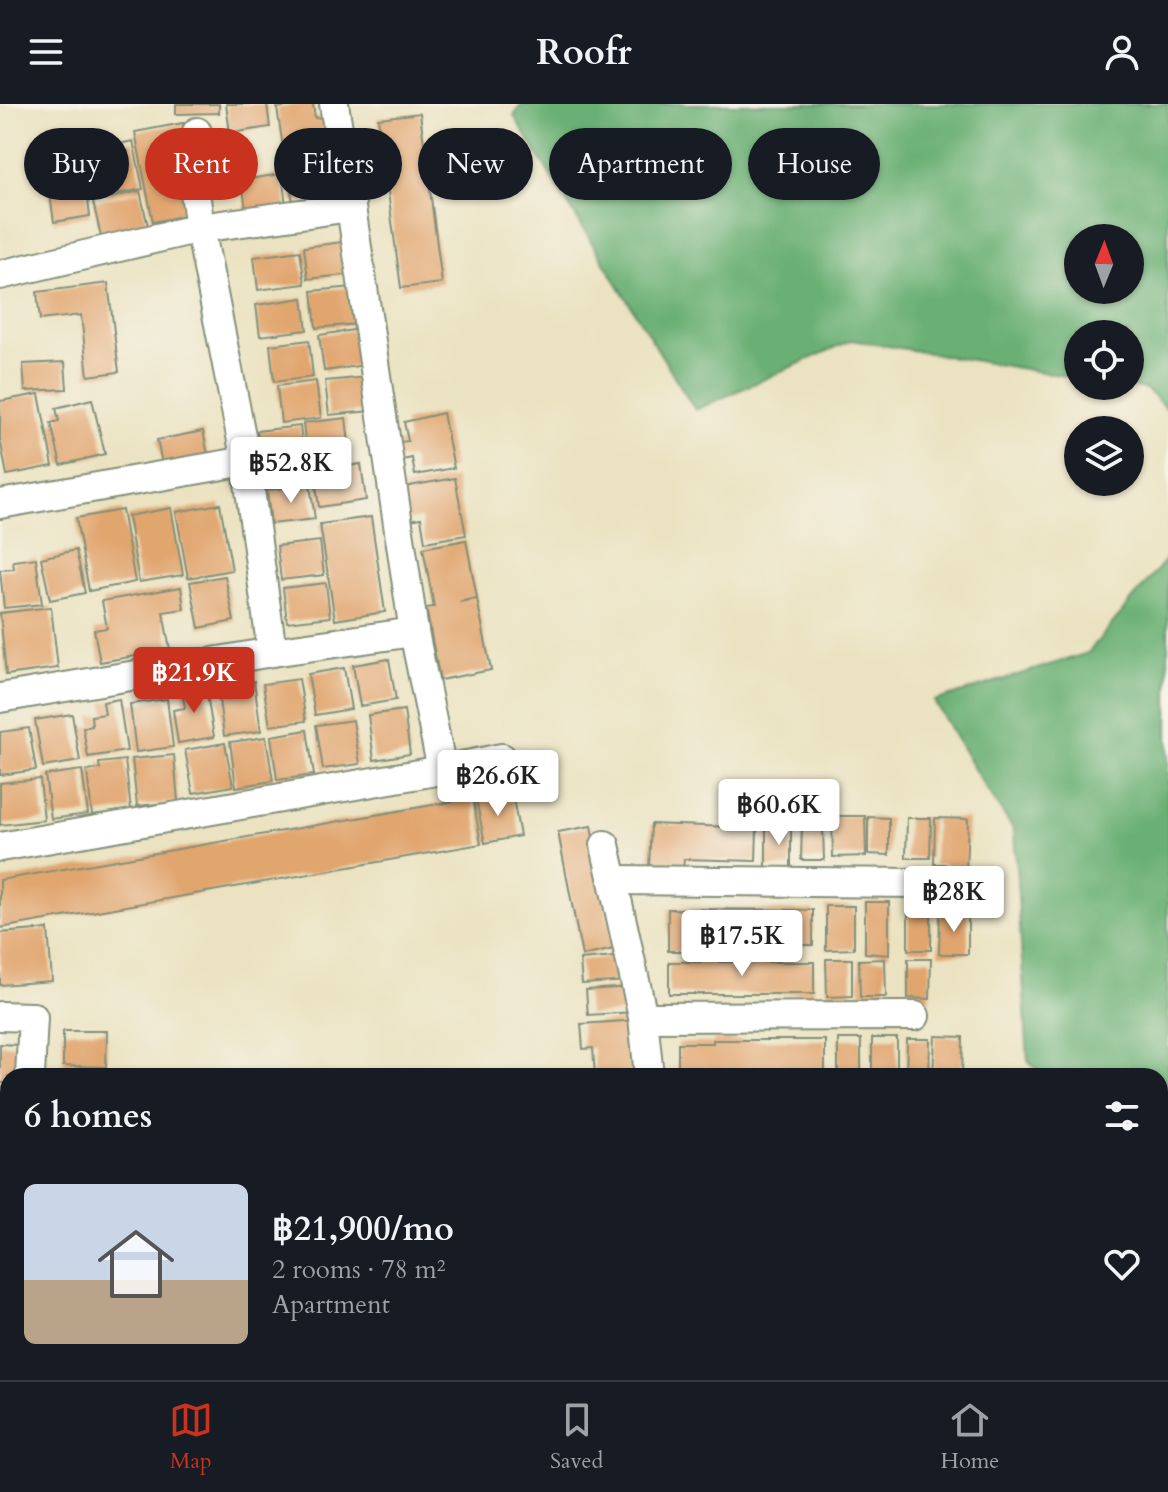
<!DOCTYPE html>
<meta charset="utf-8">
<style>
:root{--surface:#171b24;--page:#242831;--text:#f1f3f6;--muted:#9ea1a6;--line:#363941;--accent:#c8321e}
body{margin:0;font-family:Cardo,serif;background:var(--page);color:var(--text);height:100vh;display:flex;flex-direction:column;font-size:30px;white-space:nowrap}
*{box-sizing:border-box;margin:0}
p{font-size:26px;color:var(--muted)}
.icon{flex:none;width:44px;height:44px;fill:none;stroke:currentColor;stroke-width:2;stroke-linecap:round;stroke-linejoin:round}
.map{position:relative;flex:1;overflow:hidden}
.drawer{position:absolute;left:0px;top:964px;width:1168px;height:312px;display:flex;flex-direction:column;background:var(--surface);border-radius:24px 24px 0 0;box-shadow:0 2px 6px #0004}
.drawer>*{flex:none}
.top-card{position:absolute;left:24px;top:24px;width:1120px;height:72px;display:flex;gap:16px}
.needle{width:52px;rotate:1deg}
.controls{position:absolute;left:1064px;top:120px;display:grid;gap:16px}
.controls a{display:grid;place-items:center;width:80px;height:80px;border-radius:50%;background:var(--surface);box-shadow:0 2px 6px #0004;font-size:40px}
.price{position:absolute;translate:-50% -68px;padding:0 18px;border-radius:8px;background:#fff;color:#222;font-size:26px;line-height:52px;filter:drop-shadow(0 2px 4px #0008)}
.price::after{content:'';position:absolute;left:50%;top:48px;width:24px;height:18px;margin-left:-12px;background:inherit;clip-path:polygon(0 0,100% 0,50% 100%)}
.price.selected{background:var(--accent);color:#fff}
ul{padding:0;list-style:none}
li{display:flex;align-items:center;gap:24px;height:200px;padding:0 24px}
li+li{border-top:2px solid var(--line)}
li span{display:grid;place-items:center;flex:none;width:224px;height:160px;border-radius:12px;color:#555}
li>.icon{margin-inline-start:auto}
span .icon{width:96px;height:96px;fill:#fffc;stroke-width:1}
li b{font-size:34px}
h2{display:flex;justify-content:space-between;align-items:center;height:96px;padding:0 24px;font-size:34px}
.chip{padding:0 28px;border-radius:36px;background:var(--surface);box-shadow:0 2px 6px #0004;font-size:28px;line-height:72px}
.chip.selected{background:var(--accent);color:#fff}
header{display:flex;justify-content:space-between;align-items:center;height:104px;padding:0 24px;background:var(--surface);font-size:36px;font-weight:800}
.dock{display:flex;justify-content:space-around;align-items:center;height:112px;border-top:2px solid var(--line);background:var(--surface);font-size:22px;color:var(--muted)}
.dock a{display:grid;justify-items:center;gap:4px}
.dock .selected{color:var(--accent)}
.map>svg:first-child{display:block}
</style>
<header><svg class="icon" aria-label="menu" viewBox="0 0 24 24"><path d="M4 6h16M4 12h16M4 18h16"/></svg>Roofr<svg class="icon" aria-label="person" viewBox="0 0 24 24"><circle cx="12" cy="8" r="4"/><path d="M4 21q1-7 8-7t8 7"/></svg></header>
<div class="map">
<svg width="1168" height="1276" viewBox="0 0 1168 1276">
<rect width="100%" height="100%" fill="#f7f3e8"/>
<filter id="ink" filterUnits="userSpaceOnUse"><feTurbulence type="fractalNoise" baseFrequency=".0125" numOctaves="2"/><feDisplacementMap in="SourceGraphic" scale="16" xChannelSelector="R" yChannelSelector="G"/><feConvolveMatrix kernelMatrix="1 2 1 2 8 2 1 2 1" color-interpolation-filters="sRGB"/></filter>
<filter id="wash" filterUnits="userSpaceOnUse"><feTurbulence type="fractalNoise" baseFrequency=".006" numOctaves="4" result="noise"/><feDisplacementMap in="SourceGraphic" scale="32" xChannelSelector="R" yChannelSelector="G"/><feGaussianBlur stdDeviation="1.8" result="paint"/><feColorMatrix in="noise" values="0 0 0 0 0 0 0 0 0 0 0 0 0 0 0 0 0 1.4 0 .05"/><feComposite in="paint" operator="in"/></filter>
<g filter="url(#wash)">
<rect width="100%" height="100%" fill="#eae2c0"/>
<g fill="#6bb074" stroke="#457654" stroke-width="2" fill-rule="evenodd">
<path d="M522,0H1168V306L1146,285L1128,282H1130V230H1078V274L852,236L695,306L514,12ZM1078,134H1130V186H1078Z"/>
<path d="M1168,453V1105L1160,1097V972H1043L1028,956L1014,726L980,675L934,597L1088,549Z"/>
</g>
<g id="blocks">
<g fill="#e1a56e">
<path d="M176,0H219V9L176,10Z"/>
<path d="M226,0H267L270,23L230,29Z"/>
<path d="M301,0H313L315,14L327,13L331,36L283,43L277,4Z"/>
<path d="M420,9L442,179L401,184L378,14Z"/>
<path d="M183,19L191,57L177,60L187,111L153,118L135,28Z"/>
<path d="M133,37L143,85L106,92L96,45Z"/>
<path d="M328,47L335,91L293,98L285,53Z"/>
<path d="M282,70L286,102L246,107L242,76Z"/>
<path d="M85,72L90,112L54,118L48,77Z"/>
<path d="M140,87L150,131L103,141L93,98Z"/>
<path d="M349,137L353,170L308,175L304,143Z"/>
<path d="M300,147L305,180L258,186L254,153Z"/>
<path d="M108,179L119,268L88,272L81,211L40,216L37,188Z"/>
<path d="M353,183L357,220L316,224L312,187Z"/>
<path d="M303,194L307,226L260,232L256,201Z"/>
<path d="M361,225L365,261L324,267L319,231Z"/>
<path d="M309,236L313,273L274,278L270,241Z"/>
<path d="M65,258L67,285L25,287L23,260Z"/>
<path d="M368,273L371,307L329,311L325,277Z"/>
<path d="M316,277L321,314L281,319L277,282Z"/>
<path d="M39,290L53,362L7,371L0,335V297Z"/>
<path d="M92,295L105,350L61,361L51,319L59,317L56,304Z"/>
<path d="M443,309L454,364L415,371L412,354L398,357L394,339L408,337L404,318Z"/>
<path d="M346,314L350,348L307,354L303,319Z"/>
<path d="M300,322L304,356L261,361L257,327Z"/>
<path d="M203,327L209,355L163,364L157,336Z"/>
<path d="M361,360L366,396L319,403L314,367Z"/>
<path d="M455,374L466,431L425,438L421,414L404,417L398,384Z"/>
<path d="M310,381L315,415L271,420L267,386Z"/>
<path d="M220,400L232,466L188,474L176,408Z"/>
<path d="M171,404L183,471L139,478L128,412Z"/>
<path d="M122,406L135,478L89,487L76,414Z"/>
<path d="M371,413L385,508L335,516L320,420Z"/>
<path d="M466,436L477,494L459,498L477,495L491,566L440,576L426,504L434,503L423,444Z"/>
<path d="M320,437L324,471L281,476L277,442Z"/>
<path d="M76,446L85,489L50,496L41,454Z"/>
<path d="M36,454L42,500L4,504L0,466L14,465L13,457Z"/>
<path d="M225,472L234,517L199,524L190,478Z"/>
<path d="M326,479L330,513L287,518L283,484Z"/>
<path d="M181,483L184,505L163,508L170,546L100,558L94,526L107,524L102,497Z"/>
<path d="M51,503L58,564L6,571L0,509Z"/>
<path d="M389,555L396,596L360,602L353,561Z"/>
<path d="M344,564L351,605L315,611L308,570Z"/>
<path d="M299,575L306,617L270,622L263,580Z"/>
<path d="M254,577L261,627L224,632L219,596L229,595L227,581Z"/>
<path d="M205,578L214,633L178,639L173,606L185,604L181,581Z"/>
<path d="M119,595L127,647L88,653L83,624L92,622L91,612L105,610L103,598Z"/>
<path d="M167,595L173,643L136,648L130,600Z"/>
<path d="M404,606L410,650L374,656L368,611Z"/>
<path d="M72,610L80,657L43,663L35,616Z"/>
<path d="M353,616L360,660L323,665L316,621Z"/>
<path d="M29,624L36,666L0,671V628Z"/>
<path d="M307,626L314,671L277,676L271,632Z"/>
<path d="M266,633L273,677L236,683L230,638Z"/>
<path d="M225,639L233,682L193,689L185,646Z"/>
<path d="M174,651L178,698L137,702L132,655Z"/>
<path d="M125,656L131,706L92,711L87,667L100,665L99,659Z"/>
<path d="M82,666L88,710L51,715L45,671Z"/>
<path d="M40,675L44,716L0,721V679Z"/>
<path d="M512,689L520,732L485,739L476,695Z"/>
<path d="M473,694L481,740L0,824V776Z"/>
<path d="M832,712H865L866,752L833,753Z"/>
<path d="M868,713L889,714V751L868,750Z"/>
<path d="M907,714H931L930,754H906Z"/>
<path d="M935,714L968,715L966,768H944L945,760H934Z"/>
<path d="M651,720L757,724L756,757L684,755L683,764L649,763Z"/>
<path d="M802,721H823L824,756H801Z"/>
<path d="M591,722L614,845L582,852L558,728Z"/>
<path d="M791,722V763H766V723Z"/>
<path d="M865,798H889V851L865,849Z"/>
<path d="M826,802H854V845L826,846Z"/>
<path d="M668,805L813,806V841H706V847H668Z"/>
<rect x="908" y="807" width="23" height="39"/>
<path d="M940,809L968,810V850H939Z"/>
<path d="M48,825L52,877L0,881V829Z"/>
<path d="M627,852L629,877L582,880L580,856Z"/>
<path d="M826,855H852V892L827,893Z"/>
<path d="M885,855L886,893H860L859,856Z"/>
<path d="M908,855H931L930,895L908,894Z"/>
<rect x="669" y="858" width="145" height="32"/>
<path d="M633,883L634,908L588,911L586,886Z"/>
<path d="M639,916L643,972H595L593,944L583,945L581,920Z"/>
<path d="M63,927H107L106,963L63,962Z"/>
<path d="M935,932L963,933L962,972H933Z"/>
<rect x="872" y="934" width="25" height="38"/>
<rect x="838" y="935" width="23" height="37"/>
<path d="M907,935H930L929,972H906Z"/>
<path d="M713,936H825V972H678V939H713Z"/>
<path d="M0,940L19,941L18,972H8V979H0Z"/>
<path d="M0,983L8,984V1022H0Z"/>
<rect x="0" y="1030" width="8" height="39"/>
<rect x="0" y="1098" width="8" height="71"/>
<path d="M623,1268H656L657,1272L624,1276Z"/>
<rect x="700" y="1268" width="125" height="8"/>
<rect x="833" y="1268" width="61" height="8"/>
<rect x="904" y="1268" width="23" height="8"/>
<path d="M935,1268H962V1276H934Z"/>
</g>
</g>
</g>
<g filter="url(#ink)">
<use href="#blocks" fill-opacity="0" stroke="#84907a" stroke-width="2"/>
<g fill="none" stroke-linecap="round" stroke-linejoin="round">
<g stroke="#84907a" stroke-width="32">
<g id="minor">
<path d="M334,0L351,103L414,528L442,666"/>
<path d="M197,28L192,67L200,124L246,357L272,548"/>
<path d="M0,171L200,124L351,103"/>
<path d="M0,400L246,357"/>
<path d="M0,594L272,548L414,528"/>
<path d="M605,741L643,913L649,972"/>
<path d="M0,743L442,666L502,654"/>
<path d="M613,776L917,779"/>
<path d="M0,912L33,913L30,972"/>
<path d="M643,913L915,912"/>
<path d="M0,1080H8"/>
<path d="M676,1268L677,1276"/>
</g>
</g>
<g stroke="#84907a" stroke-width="40">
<g id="tertiary">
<path d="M0,1212H8"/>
<path d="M172,1268L178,1276"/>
</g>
</g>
<use href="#minor" stroke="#fff" stroke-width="28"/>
<use href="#tertiary" stroke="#fff" stroke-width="36"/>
</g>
</g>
</svg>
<div class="controls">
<a><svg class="needle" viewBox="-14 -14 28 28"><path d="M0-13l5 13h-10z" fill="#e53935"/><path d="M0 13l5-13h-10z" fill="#9ea1a6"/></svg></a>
<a><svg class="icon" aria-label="locate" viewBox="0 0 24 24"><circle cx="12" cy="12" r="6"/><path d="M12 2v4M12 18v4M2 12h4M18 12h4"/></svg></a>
<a><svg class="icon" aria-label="layers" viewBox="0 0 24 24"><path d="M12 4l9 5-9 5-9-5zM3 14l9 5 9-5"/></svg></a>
</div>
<b class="price" style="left:291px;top:401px">฿52.8K</b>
<b class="price selected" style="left:194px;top:611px">฿21.9K</b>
<b class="price" style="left:498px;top:714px">฿26.6K</b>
<b class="price" style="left:779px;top:743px">฿60.6K</b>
<b class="price" style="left:954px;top:830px">฿28K</b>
<b class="price" style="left:742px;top:874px">฿17.5K</b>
<div class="top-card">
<a class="chip">Buy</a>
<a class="chip selected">Rent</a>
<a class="chip">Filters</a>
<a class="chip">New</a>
<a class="chip">Apartment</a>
<a class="chip">House</a>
</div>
<section class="drawer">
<h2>6 homes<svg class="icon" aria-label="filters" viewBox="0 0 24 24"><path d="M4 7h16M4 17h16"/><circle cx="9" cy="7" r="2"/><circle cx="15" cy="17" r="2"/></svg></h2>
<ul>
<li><span style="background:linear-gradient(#c9d6e8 60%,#b9a48a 0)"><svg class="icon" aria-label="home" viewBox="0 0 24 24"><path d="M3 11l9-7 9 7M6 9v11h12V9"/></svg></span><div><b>฿21,900/mo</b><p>2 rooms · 78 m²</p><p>Apartment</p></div><svg class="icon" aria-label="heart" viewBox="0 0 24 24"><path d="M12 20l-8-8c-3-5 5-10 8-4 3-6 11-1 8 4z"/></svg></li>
</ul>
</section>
</div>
<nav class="dock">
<a class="selected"><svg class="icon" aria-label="map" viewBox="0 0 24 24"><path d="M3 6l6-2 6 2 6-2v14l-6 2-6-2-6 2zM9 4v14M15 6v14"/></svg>Map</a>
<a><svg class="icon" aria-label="saved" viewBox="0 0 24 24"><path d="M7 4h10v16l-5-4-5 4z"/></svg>Saved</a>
<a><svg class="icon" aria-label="home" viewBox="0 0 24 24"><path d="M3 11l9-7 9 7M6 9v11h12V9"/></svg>Home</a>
</nav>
